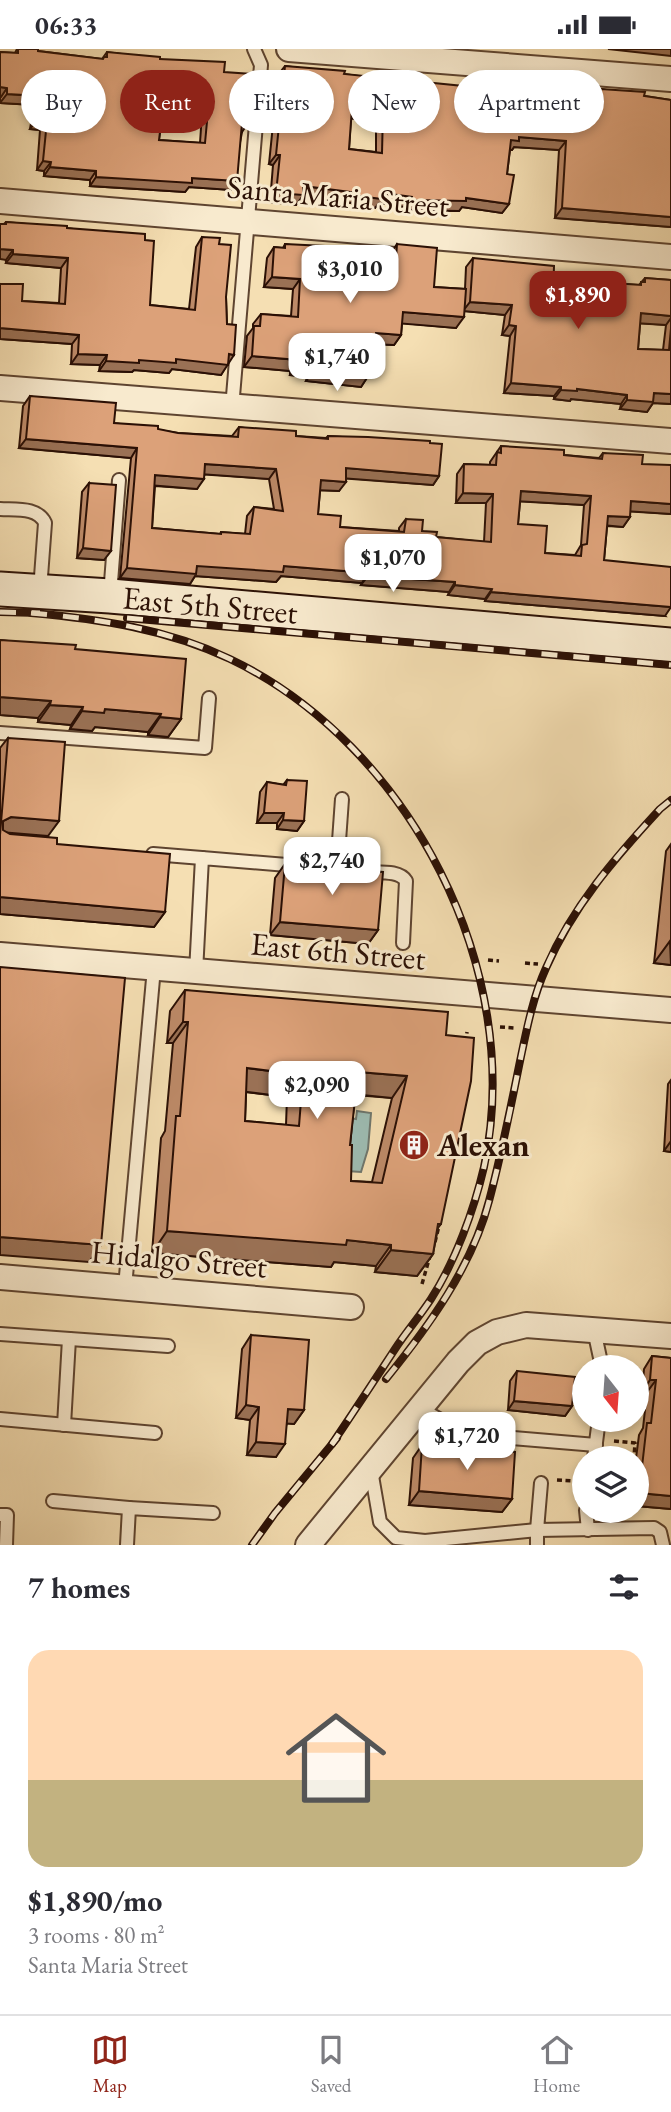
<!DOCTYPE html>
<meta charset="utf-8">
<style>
:root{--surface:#fff;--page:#f7f7f7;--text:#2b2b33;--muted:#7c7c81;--line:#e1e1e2;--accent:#8f2418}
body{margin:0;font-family:"EB Garamond",serif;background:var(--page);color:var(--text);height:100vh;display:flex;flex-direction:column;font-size:26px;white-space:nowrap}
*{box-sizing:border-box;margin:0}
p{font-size:23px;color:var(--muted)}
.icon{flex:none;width:38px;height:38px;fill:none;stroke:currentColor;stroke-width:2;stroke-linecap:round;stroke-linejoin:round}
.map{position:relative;height:1496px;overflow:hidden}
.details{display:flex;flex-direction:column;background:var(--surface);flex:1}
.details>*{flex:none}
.top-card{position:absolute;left:21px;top:21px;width:630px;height:63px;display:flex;gap:14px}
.needle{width:46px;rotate:163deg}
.buttons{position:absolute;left:572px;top:1306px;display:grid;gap:14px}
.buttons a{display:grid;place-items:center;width:77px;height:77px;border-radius:50%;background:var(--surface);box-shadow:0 4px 10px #0003;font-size:35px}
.price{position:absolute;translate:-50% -60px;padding:0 16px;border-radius:14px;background:#fff;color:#222;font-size:23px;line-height:46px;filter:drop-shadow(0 2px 4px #0008)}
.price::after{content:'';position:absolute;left:50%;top:42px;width:21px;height:16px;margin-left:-10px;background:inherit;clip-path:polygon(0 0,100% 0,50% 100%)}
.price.active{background:var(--accent);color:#fff}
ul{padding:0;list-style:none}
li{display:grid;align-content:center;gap:14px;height:371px;padding:0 28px}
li+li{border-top:2px solid var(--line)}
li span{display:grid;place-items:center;height:217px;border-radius:21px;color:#555}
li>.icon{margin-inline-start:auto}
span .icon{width:126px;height:126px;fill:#fffc;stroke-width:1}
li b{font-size:30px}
h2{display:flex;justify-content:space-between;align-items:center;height:84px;padding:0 28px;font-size:30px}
.tag{padding:0 24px;border-radius:32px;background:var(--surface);box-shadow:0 4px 10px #0003;font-size:24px;line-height:63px}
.tag.active{background:var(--accent);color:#fff}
.status{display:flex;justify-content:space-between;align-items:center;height:49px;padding:0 35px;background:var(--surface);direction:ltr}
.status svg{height:19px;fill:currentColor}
.tab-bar{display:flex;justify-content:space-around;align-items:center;height:98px;border-top:2px solid var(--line);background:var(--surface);font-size:19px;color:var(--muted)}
.tab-bar a{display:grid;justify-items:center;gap:4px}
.tab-bar .active{color:var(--accent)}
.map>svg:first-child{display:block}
</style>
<div class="status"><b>06:33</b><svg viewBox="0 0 49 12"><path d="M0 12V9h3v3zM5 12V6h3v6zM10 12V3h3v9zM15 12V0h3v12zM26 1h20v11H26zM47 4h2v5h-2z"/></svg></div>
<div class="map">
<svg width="671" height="1496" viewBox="0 0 671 1496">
<rect width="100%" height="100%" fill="#f5dfb3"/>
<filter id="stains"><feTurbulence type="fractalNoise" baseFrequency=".00286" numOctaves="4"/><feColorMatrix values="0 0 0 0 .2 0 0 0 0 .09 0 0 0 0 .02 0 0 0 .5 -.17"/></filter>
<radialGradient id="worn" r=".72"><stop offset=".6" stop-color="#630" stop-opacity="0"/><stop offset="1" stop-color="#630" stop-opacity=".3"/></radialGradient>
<path fill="#9dbcb2" stroke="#6f776d" stroke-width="2" d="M357,1062L371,1064L368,1100L361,1123L347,1122L350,1069L356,1070Z"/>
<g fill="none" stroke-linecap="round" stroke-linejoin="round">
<g stroke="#5e4430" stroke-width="16">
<g id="lane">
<path d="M232,359L261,16L254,0"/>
<path d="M0,460C16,461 38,458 45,474L40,541"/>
<path d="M110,546L119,431"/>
<path d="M0,684L205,699L209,649"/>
<path d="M153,805L202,809"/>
<path d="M337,820L342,750"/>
<path d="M366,823C379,824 399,821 406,832L403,894"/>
<path d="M196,923L202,809L299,817"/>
<path d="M125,1238L154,919"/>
<path d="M594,1281L602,1318"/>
<path d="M0,1285L168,1297"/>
<path d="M421,1360L465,1385L596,1396"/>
<path d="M0,1370L155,1384"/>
<path d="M64,1376L69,1290"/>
<path d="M594,1409L599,1370"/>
<path d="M371,1421L380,1473L396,1489L425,1492"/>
<path d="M541,1434L537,1481L654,1479L660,1483L663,1496"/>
<path d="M53,1452L129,1459"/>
<path d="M586,1461L588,1481"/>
<path d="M0,1466H7L6,1496"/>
<path d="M127,1496L129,1459L213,1464"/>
<path d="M426,1496L425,1492L537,1481V1496"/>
</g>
</g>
<g stroke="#5e4430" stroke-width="28">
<g id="street">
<path d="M289,0L671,30"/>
<path d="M0,152L671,208"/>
<path d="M0,339L671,392"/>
<path d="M0,906L671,961"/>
<path d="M0,1228L351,1258"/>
<path d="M308,1496L458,1313L477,1294L497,1283L526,1276L671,1287"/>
</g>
</g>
<g stroke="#2b1005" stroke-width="37">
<path id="secondary" d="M0,540L110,547L671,596"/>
</g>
<g stroke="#2b1005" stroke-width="3.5" stroke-dasharray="5 3.5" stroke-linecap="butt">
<path d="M488,911L499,912"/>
<path d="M525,914L538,915"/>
<path d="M500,978L515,979"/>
<path d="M466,993L467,983"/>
<path d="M435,1193L440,1173"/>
<path d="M422,1235L430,1207"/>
<path d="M614,1392L635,1394L634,1409"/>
<path d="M557,1431L575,1432"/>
</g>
<use href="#lane" stroke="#f8eace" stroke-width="12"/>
<use href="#street" stroke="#f8eace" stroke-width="24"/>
<use href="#secondary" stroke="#f8eace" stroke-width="33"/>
<g stroke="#2b1005" stroke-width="8">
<g id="rail">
<path d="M0,563L40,564"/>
<path d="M31,564C100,570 167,580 230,610C410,696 526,922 484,1118C474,1161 455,1213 431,1250C420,1267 406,1283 395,1300C374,1332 353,1364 332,1395"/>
<path d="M127,569L671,616"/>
<path d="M386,1330C428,1278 472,1218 489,1152C501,1107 510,1062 519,1017C526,984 532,950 546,919C573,857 614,810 660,760L671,751"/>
<path d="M252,1496L275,1464L337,1389"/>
</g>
</g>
<use href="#rail" stroke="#f8eace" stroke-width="5" stroke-dasharray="16" stroke-linecap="butt"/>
</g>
<g fill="#bd8a68" stroke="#2b1005" stroke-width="2" fill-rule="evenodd">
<path d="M17,0H38V2L102,10L107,3L160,10L224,23L242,83L231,141L189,138L185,143L90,137V131L44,127V122L37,121L40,81L30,80L34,56L0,54V3L15,4ZM164,46L203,49L200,94L159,91Z"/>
<path d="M285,17L528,50L533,42L595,49L601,40L671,51V178L555,169L559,101L514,98L512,101H510L507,125L509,155L502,164L462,158L459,162L405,161V158L379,154L375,159L352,156V154L302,148L296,156L270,153L273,116L269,115L278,26ZM351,69L376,72V103L349,100Z"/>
<path d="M6,173L67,179L145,191L150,256L189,260L196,198L202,188L219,195L226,248L228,314L221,326L172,320L169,324L134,321L132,323L99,322L100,316L71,315L72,295L0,290V235L22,252L59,254L61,219L6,214L4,175Z"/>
<path d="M285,195L343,206L389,209L390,206L397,195L434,238L465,240L466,218L473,209L553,249L590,253L591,242L597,233L639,236L645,229L671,231V355L653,354L647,363L620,360L621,355L571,350L570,352L554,350V347L504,344L510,287L502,286L505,266L464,262L456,279L402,274L401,286L394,296L375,295L372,321L361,338L306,332L307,328L290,326V322L244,318L247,287L253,279V275L261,265L291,267L293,240L264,238L267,209L274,198L283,199ZM640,274L666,276L663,301L638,300Z"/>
<path d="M30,347L114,374L178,384L232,387L239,378L296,387L326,389L328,387L430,394L439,427L433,436L346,429L339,442L320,441L318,465L340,478L399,482V479L406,470L422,482L436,488L484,493L486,454H456L457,425L464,415L490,416V413L501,397L564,406L599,409L603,404L642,415L671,465L630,462V468L623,478L607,477L604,511L665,567L485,552V550L448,546L449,543L361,536L362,534L281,527L276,533L195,527L190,535L120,529L131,409L19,399L23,357ZM205,425L269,430L274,460L254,458L247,467L245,485L221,483L220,485L152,479L155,437L197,440ZM520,452L584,456L581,496L575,506L545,504L518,475Z"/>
<path d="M89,434L104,511L77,509L82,443Z"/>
<path d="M0,591L75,600L181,670L168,688L148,686V683L95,678L92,682L70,680L71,676L38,673V669L0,666Z"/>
<path d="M8,689L48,787L8,784L57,795L165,863L154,878L0,865V699Z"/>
<path d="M287,731L304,772L297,782L277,780V774H257L260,743L267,733L283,736Z"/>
<path d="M671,795V916L654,914L666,802Z"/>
<path d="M285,815L378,881L368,895L270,886L275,829Z"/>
<path d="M185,941L446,986L441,1175L438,1179L433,1205L417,1227L375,1223L376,1217L334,1213L331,1218L152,1204L161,1089L165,1082L173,994H167L170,962ZM246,1043L287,1048L286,1076L245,1072ZM355,1046L392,1049L372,1133L351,1132L350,1096Z"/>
<path d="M671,1031V1103L664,1102L668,1035Z"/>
<path d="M251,1286L304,1361L294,1375L287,1374L276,1408L247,1406L250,1371L236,1369L242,1300Z"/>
<path d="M652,1307L671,1309V1460L637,1457V1409H636L639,1386L643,1379L647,1343H642L644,1320Z"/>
<path d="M517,1322L572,1357L565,1367L508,1361L510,1332Z"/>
<path d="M422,1396L512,1450L502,1463L409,1456L413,1409Z"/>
</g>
<g fill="#9a7155" stroke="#2b1005" stroke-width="2">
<path d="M608,0H671V7Z"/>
<path d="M166,36L210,40L203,49L159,45Z"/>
<path d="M0,38L7,39L1,48H0Z"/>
<path d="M7,45L40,47L34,56L0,54Z"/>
<path d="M352,59L383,62L376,72L345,69Z"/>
<path d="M37,71L47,72L40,81L30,80Z"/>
<path d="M242,74H248L242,83H235Z"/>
<path d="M519,88L566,92L559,101L514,98L512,101L504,100L511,91Z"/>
<path d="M276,106H280L273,116L269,115Z"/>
<path d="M43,112L51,113L44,122L37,121Z"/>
<path d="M50,118L96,122L90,131L44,127Z"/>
<path d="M96,128L192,129L237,132L231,141L189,138L185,143L90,137Z"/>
<path d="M303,137L359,144L352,154L302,148L296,156L270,153L276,144Z"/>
<path d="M382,144L412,148L405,158L379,154L375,159L352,156L358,147Z"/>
<path d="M466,149L509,155L502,164L462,158L459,162L405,161L412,151Z"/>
<path d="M562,159L671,168V178L555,169Z"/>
<path d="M0,200L13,201L6,211L0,210Z"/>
<path d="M13,205L68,209L61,219L6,214Z"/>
<path d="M272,228L300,230L293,240L264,238Z"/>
<path d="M470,253L512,256L505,266L463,262Z"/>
<path d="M403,263L464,268L456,279L395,274Z"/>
<path d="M641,264L671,267V269L666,276L634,274Z"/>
<path d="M509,276L516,277L510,287L502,286Z"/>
<path d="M0,279L79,286L72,295L0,290Z"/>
<path d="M376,284L401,286L394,296L369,295Z"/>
<path d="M78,305L107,306L100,316L71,315Z"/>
<path d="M229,305L234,306L221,326L172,320L169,324L134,321L132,323L99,322L106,312L176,310Z"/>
<path d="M252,307L298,311L290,322L244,318Z"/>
<path d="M297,315L314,318L307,328L290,326Z"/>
<path d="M372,321L361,338L306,332L314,322Z"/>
<path d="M511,334L561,338L554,347L504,344Z"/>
<path d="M577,340L627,346L621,355L571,350L570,352L554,350L561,341Z"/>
<path d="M654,344L671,345V355L653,354L647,363L620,360L627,351Z"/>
<path d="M26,390L137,399L131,409L19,399Z"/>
<path d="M205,415L276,420L269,430L199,425Z"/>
<path d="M346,419L439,427L433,436L340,429Z"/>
<path d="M155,426L204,430L197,440L148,436Z"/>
<path d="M321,431L346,433L339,442L314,441Z"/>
<path d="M521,442L591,447L584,456L514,452Z"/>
<path d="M463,444L493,445L486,454H456Z"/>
<path d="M631,452L671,455V465L624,462Z"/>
<path d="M608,467L630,468L623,478L602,476Z"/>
<path d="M83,499L111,502L104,511L77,509Z"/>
<path d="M197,517H284L368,524L362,534L281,527L276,533L195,527L190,535L120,529L127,519Z"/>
<path d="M368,527L455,533L449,543L361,536Z"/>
<path d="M455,536L492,540L485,550L448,546Z"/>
<path d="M491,543L671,558L665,567L485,552Z"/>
<path d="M0,648L51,652L38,669L0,666Z"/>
<path d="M50,656L83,658L71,676L38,673Z"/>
<path d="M105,660L161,665L148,683L95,678L92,682L70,680L82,662Z"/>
<path d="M160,668L181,670L168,688L148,686Z"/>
<path d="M264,764H284L277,774H257Z"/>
<path d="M11,768L59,772L48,787L0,783L3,772Z"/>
<path d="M283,771L304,772L297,782L277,780Z"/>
<path d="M0,848L165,863L154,878L0,865Z"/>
<path d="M280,873L378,881L368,895L270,886Z"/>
<path d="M670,892L671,916L654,914Z"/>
<path d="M183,973H188L173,994H167Z"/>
<path d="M247,1019L303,1026L287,1048L231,1041Z"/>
<path d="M358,1023L407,1027L392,1049L342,1044Z"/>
<path d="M671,1092V1103L664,1102Z"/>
<path d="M167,1182L347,1191L391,1196L376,1217L334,1213L331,1218L152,1204Z"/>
<path d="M0,1188L101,1196L89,1213L0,1206Z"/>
<path d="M391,1201L433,1205L417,1227L375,1223Z"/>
<path d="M650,1331H656L647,1343H642Z"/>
<path d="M514,1352L572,1357L565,1367L508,1361Z"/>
<path d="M246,1356L259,1358L250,1371L236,1369Z"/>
<path d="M288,1360L304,1361L294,1375L278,1374Z"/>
<path d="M256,1393L285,1395L276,1408L247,1406Z"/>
<path d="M419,1442L512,1450L502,1463L409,1456Z"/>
<path d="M639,1444L671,1447V1460L637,1457V1447Z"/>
</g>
<g fill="#dca179" stroke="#2b1005" stroke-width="2" fill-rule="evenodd">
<path d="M18,0H38V2L103,10L104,8H107V3L160,8V10L225,13L224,23L252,25L248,74H242L237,132L192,129V134L96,128V122L50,118L51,113L43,112L47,72L37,71L40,47L7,45V39L0,38V3L18,4ZM166,36L210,40L205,94L159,91Z"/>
<path d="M285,17L345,22L344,25L473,38V42L481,44L533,50V42L597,50V47H601V40L645,43L644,47L671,51V168L562,159L566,92L519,88V92L511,91L507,125L514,126L509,155L466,149V152L412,151V148L382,144V150L358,147L359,144L303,137V146L276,144L280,106H276ZM352,59L383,62L382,104L349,100Z"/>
<path d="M6,173L67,177V179L145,185V191L154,192L150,256L195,261L202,188L220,189L219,195L231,196L226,248L227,275L236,276L234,306L229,305L228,316L176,310V314L139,311V314L106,312L107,306L78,305L79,286L0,279V235H23L22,252L65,255L68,209L13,205V201L0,200V175H6Z"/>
<path d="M285,195L344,198L343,206L396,209L397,195L437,199L434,238L466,240L464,268L403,263L401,286L376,284L372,321H369L368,327L314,322V318L297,315L298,311L252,307L254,277H260L261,265L298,268L300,230L272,228L274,198L285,199Z"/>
<path d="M473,209L554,217L553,249L595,254L597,233L641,236V233H645V229L671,231V267L641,264L638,300L669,301L671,279V345L654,344L653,353L627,351V346L577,340V342L561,341V338L511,334L516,277L509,276L512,256L470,253Z"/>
<path d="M30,347L116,354L114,374L158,377V380L178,384L238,388L239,378L296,382V387L328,390V387L368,388L430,392V394L442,395L439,427L346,419V433L321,431L318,465L341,467L340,478L404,483L406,470L423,471L422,482L437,483L436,488L491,493L493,445L463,444L464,415L496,416L497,403L501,404V397L564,401V406L602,410L603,404L643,406L642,415L671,416V455L631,452L630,468L608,467L604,511L671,518V558L491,543L492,540L455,536V533L368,527V524L284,517L283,523L197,517L196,525L127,519L137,399L26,390ZM205,415L276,420L283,462L254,458L250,485L221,483V485L152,479L155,426L204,430ZM521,442L591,447L587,495L582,496L581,507L545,504L547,477L518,475Z"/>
<path d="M89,434L116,436L111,502L83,499Z"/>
<path d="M0,591L76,596L75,600L186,610L181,670L160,668L161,665L105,660L104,664L82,662L83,658L50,656L51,652L0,648Z"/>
<path d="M8,689L65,693L59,772L11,768L3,772V781L10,785L57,789V795L170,805L165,863L0,848V786Z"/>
<path d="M287,731L307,732L304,772L283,771L284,764H264L267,733L286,736Z"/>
<path d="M285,815L383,823L378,881L280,873Z"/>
<path d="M0,918L125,929L101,1196L0,1188Z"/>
<path d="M185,941L448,963L446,986L474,989L471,1032L441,1175H438L433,1205L391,1201V1196L347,1191L346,1196L167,1182L176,1067H180L188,973H183ZM247,1019L303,1026L299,1077L245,1072ZM358,1023L407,1027L382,1134L351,1132L352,1096H350Z"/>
<path d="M251,1286L309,1291L304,1361L288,1360L285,1395L256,1393L259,1358L246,1356Z"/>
<path d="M652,1307L671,1309V1447L639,1444L647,1374H651L656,1331H650Z"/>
<path d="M517,1322L575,1328L572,1357L514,1352Z"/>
<path d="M422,1396L515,1403L512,1450L419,1442Z"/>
</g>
<defs>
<g id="building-disc" transform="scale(1.575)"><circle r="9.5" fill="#8f2418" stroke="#f8eace"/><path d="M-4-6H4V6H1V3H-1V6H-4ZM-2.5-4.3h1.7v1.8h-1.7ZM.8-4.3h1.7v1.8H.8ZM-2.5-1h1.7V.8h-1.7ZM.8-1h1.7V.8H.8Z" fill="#fff"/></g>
</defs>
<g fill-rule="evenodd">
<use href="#building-disc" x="414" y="1096"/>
</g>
<g text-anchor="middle" stroke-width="6" stroke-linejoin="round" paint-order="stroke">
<g font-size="32" fill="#2b1005" stroke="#f8eace">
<text transform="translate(338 147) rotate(5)" y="11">Santa Maria Street</text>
<text transform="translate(210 556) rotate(5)" y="11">East 5th Street</text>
<text transform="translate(338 902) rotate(5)" y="11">East 6th Street</text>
<text transform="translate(179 1210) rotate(5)" y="11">Hidalgo Street</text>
</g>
<g font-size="32" font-weight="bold" fill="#2b1005" stroke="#f8eace" text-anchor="start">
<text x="437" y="1107">Alexan</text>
</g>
</g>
<rect width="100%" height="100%" filter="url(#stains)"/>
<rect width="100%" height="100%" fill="url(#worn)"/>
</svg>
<div class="buttons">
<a><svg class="needle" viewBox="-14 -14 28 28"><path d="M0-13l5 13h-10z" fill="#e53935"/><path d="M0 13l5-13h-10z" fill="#7c7c81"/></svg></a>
<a><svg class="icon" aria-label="layers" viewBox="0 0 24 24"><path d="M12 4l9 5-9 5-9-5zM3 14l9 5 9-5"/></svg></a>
</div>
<b class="price" style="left:350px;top:256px">$3,010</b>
<b class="price active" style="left:578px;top:282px">$1,890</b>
<b class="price" style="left:337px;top:344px">$1,740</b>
<b class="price" style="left:393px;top:545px">$1,070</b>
<b class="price" style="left:332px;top:848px">$2,740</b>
<b class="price" style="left:317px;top:1072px">$2,090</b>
<b class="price" style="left:467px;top:1423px">$1,720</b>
<div class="top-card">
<a class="tag">Buy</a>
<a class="tag active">Rent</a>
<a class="tag">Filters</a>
<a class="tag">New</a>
<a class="tag">Apartment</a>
</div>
</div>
<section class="details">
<h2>7 homes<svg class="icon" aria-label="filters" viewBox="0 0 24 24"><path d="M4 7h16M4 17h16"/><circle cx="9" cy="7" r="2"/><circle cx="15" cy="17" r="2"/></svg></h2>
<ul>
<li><span style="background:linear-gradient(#ffd9b3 60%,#c2b280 0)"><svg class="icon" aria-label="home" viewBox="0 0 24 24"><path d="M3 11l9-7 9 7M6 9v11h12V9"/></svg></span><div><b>$1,890/mo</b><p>3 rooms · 80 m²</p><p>Santa Maria Street</p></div></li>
</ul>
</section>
<nav class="tab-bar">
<a class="active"><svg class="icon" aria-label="map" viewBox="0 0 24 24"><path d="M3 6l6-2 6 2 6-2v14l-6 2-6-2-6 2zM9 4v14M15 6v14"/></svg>Map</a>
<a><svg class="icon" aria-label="saved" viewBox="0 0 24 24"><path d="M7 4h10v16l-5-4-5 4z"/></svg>Saved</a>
<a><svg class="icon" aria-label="home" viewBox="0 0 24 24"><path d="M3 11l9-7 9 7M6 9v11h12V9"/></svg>Home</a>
</nav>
